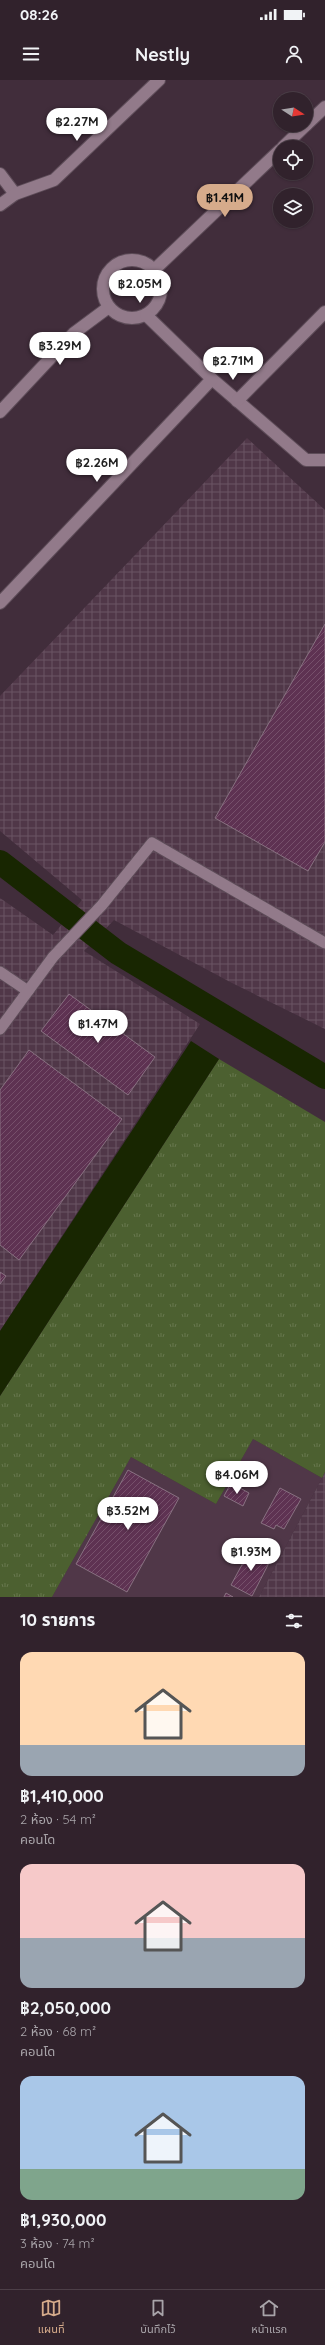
<!DOCTYPE html>
<html lang="th">
<meta charset="utf-8">
<style>
:root{--surface:#31222c;--page:#392a34;--text:#f1f3f6;--muted:#a8a4a9;--line:#4c3f48;--accent:#d6ab8b}
body{margin:0;font-family:Quicksand,"Noto Sans Thai",sans-serif;background:var(--page);color:var(--text);height:100vh;display:flex;flex-direction:column;font-size:15px;white-space:nowrap}
*{box-sizing:border-box;margin:0}
p{font-size:13px;color:var(--muted)}
.icon{flex:none;width:22px;height:22px;fill:none;stroke:currentColor;stroke-width:2;stroke-linecap:round;stroke-linejoin:round}
.map{position:relative;height:1517px;overflow:hidden}
.drawer{display:flex;flex-direction:column;background:var(--surface);flex:1}
.drawer>*{flex:none}
.needle{width:26px;rotate:102deg}
.tools{position:absolute;left:273px;top:12px;display:grid;gap:8px}
.tools a{display:grid;place-items:center;width:40px;height:40px;border-radius:50%;background:var(--surface);box-shadow:0 1px 3px #0004,0 0 0 1px var(--line);font-size:20px}
.price{position:absolute;translate:-50% -34px;padding:0 9px;border-radius:14px;background:#fff;color:#222;font-size:13px;line-height:26px;filter:drop-shadow(0 1px 2px #0008)}
.price::after{content:'';position:absolute;left:50%;top:24px;width:12px;height:9px;margin-left:-6px;background:inherit;clip-path:polygon(0 0,100% 0,50% 100%)}
.price.selected{background:var(--accent);color:#111}
ul{padding:0;list-style:none}
li{display:grid;align-content:center;gap:8px;height:212px;padding:0 20px}
li span{display:grid;place-items:center;height:124px;border-radius:12px;color:#555}
li>.icon{margin-inline-start:auto}
span .icon{width:72px;height:72px;fill:#fffc;stroke-width:1}
li b{font-size:17px}
h2{display:flex;justify-content:space-between;align-items:center;height:48px;padding:0 20px;font-size:17px}
.status{display:flex;justify-content:space-between;align-items:center;height:28px;padding:0 20px;background:var(--surface);direction:ltr}
.status svg{height:11px;fill:currentColor}
header{display:flex;justify-content:space-between;align-items:center;height:52px;padding:0 20px;background:var(--surface);font-size:18px;font-weight:800}
.tabs{display:flex;justify-content:space-around;align-items:center;height:56px;border-top:1px solid var(--line);background:var(--surface);font-size:11px;color:var(--muted)}
.tabs a{display:grid;justify-items:center;gap:2px}
.tabs .selected{color:var(--accent)}
.map>svg:first-child{display:block}
</style>
<div class="status"><b>08:26</b><svg viewBox="0 0 49 12"><path d="M0 12V9h3v3zM5 12V6h3v6zM10 12V3h3v9zM15 12V0h3v12zM26 1h20v11H26zM47 4h2v5h-2z"/></svg></div>
<header><svg class="icon" aria-label="menu" viewBox="0 0 24 24"><path d="M4 6h16M4 12h16M4 18h16"/></svg>Nestly<svg class="icon" aria-label="person" viewBox="0 0 24 24"><circle cx="12" cy="8" r="4"/><path d="M4 21q1-7 8-7t8 7"/></svg></header>
<div class="map">
<svg width="325" height="1517" viewBox="0 0 325 1517">
<defs>
<pattern id="industrial-grid" width="8" height="8" patternUnits="userSpaceOnUse"><rect width="8" height="8" fill="#503748"/><path d="M0 4h8M4 0v8" fill="none" stroke="#6a5463"/></pattern>
<pattern id="grass-tufts" width="24" height="20" patternUnits="userSpaceOnUse"><rect width="24" height="20" fill="#4c6030"/><path d="M3 7l-1-3M5 7V3M7 7l1-3M15 17l-1-3M17 17v-4M19 17l1-3" fill="none" stroke="#67774e"/></pattern>
<pattern id="building-hatch" width="6" height="6" patternUnits="userSpaceOnUse"><rect width="6" height="6" fill="#5e3252"/><path d="M-1 1l2-2M0 6l6-6M5 7l2-2" fill="none" stroke="#76506b"/></pattern>
</defs>
<rect width="100%" height="100%" fill="#412d3b"/>
<path fill="#503748" d="M253,1359L322,1398L259,1517H52L131,1377L216,1424Z"/>
<g fill="url(#industrial-grid)">
<path d="M247,358L325,430V949L232,903L114,840L84,871L200,944L0,1251V818L53,855L82,820L0,751V616Z"/>
<path d="M325,1392V1517H259L322,1398Z"/>
</g>
<path fill="url(#grass-tufts)" d="M219,979L325,1042V1392L322,1398L253,1359L216,1424L131,1377L52,1517H0V1316Z"/>
<path fill="#182601" d="M191,961L219,979L0,1316V1251Z"/>
<g fill="none" stroke-linecap="round" stroke-linejoin="round">
<path stroke="#182601" stroke-width="24" d="M0,782L118,873L325,997"/>
</g>
<g fill="url(#building-hatch)" stroke="#887181">
<path d="M325,544V762L308,791L215,738Z"/>
<path d="M69,914L155,977L128,1015L41,951Z"/>
<path d="M29,970L122,1039L19,1180L0,1165V1010Z"/>
<path d="M0,1192L6,1196L0,1204Z"/>
<path d="M128,1390L179,1418L127,1512L76,1484Z"/>
<path d="M231,1403L249,1413L243,1426L224,1416Z"/>
<path d="M280,1408L301,1419L284,1449L276,1445L274,1449L261,1443Z"/>
<path d="M251,1468L271,1479L252,1516L231,1505Z"/>
<path d="M226,1513L233,1517H224Z"/>
</g>
<g fill="none" stroke-linecap="round" stroke-linejoin="round">
<g stroke="#5d4c58" stroke-width="13">
<g id="lane">
<path d="M0,892L28,911"/>
<path d="M0,949L53,877L102,825L152,763L325,863"/>
</g>
</g>
<g stroke="#5d4c58" stroke-width="14">
<g id="street">
<path d="M306,45L325,27"/>
<path d="M283,67L306,45"/>
<path d="M0,94L15,114"/>
<path d="M0,125L15,114L54,100L159,0"/>
<circle cx="132" cy="209" r="29"/>
<path d="M154,190L280,70"/>
<path d="M146,235L212,299L306,380H325"/>
<path d="M237,321L325,232"/>
<path d="M0,332L74,253L109,227"/>
<path d="M0,523L212,299"/>
</g>
</g>
<use href="#lane" stroke="#927a8a" stroke-width="11"/>
<use href="#street" stroke="#927a8a" stroke-width="12"/>
</g>
</svg>
<div class="tools">
<a><svg class="needle" viewBox="-14 -14 28 28"><path d="M0-13l5 13h-10z" fill="#e53935"/><path d="M0 13l5-13h-10z" fill="#a8a4a9"/></svg></a>
<a><svg class="icon" aria-label="locate" viewBox="0 0 24 24"><circle cx="12" cy="12" r="6"/><path d="M12 2v4M12 18v4M2 12h4M18 12h4"/></svg></a>
<a><svg class="icon" aria-label="layers" viewBox="0 0 24 24"><path d="M12 4l9 5-9 5-9-5zM3 14l9 5 9-5"/></svg></a>
</div>
<b class="price" style="left:77px;top:62px">฿2.27M</b>
<b class="price selected" style="left:225px;top:138px">฿1.41M</b>
<b class="price" style="left:140px;top:224px">฿2.05M</b>
<b class="price" style="left:60px;top:286px">฿3.29M</b>
<b class="price" style="left:233px;top:301px">฿2.71M</b>
<b class="price" style="left:97px;top:403px">฿2.26M</b>
<b class="price" style="left:98px;top:964px">฿1.47M</b>
<b class="price" style="left:237px;top:1415px">฿4.06M</b>
<b class="price" style="left:128px;top:1451px">฿3.52M</b>
<b class="price" style="left:251px;top:1492px">฿1.93M</b>
</div>
<section class="drawer">
<h2>10 รายการ<svg class="icon" aria-label="filters" viewBox="0 0 24 24"><path d="M4 7h16M4 17h16"/><circle cx="9" cy="7" r="2"/><circle cx="15" cy="17" r="2"/></svg></h2>
<ul>
<li><span style="background:linear-gradient(#ffd9b3 75%,#9aa5b1 0)"><svg class="icon" aria-label="home" viewBox="0 0 24 24"><path d="M3 11l9-7 9 7M6 9v11h12V9"/></svg></span><div><b>฿1,410,000</b><p>2 ห้อง · 54 m²</p><p>คอนโด</p></div></li>
<li><span style="background:linear-gradient(#f6c9c9 60%,#9aa5b1 0)"><svg class="icon" aria-label="home" viewBox="0 0 24 24"><path d="M3 11l9-7 9 7M6 9v11h12V9"/></svg></span><div><b>฿2,050,000</b><p>2 ห้อง · 68 m²</p><p>คอนโด</p></div></li>
<li><span style="background:linear-gradient(#a9c7e8 75%,#7fa58c 0)"><svg class="icon" aria-label="home" viewBox="0 0 24 24"><path d="M3 11l9-7 9 7M6 9v11h12V9"/></svg></span><div><b>฿1,930,000</b><p>3 ห้อง · 74 m²</p><p>คอนโด</p></div></li>
</ul>
</section>
<nav class="tabs">
<a class="selected"><svg class="icon" aria-label="map" viewBox="0 0 24 24"><path d="M3 6l6-2 6 2 6-2v14l-6 2-6-2-6 2zM9 4v14M15 6v14"/></svg>แผนที่</a>
<a><svg class="icon" aria-label="saved" viewBox="0 0 24 24"><path d="M7 4h10v16l-5-4-5 4z"/></svg>บันทึกไว้</a>
<a><svg class="icon" aria-label="home" viewBox="0 0 24 24"><path d="M3 11l9-7 9 7M6 9v11h12V9"/></svg>หน้าแรก</a>
</nav>
